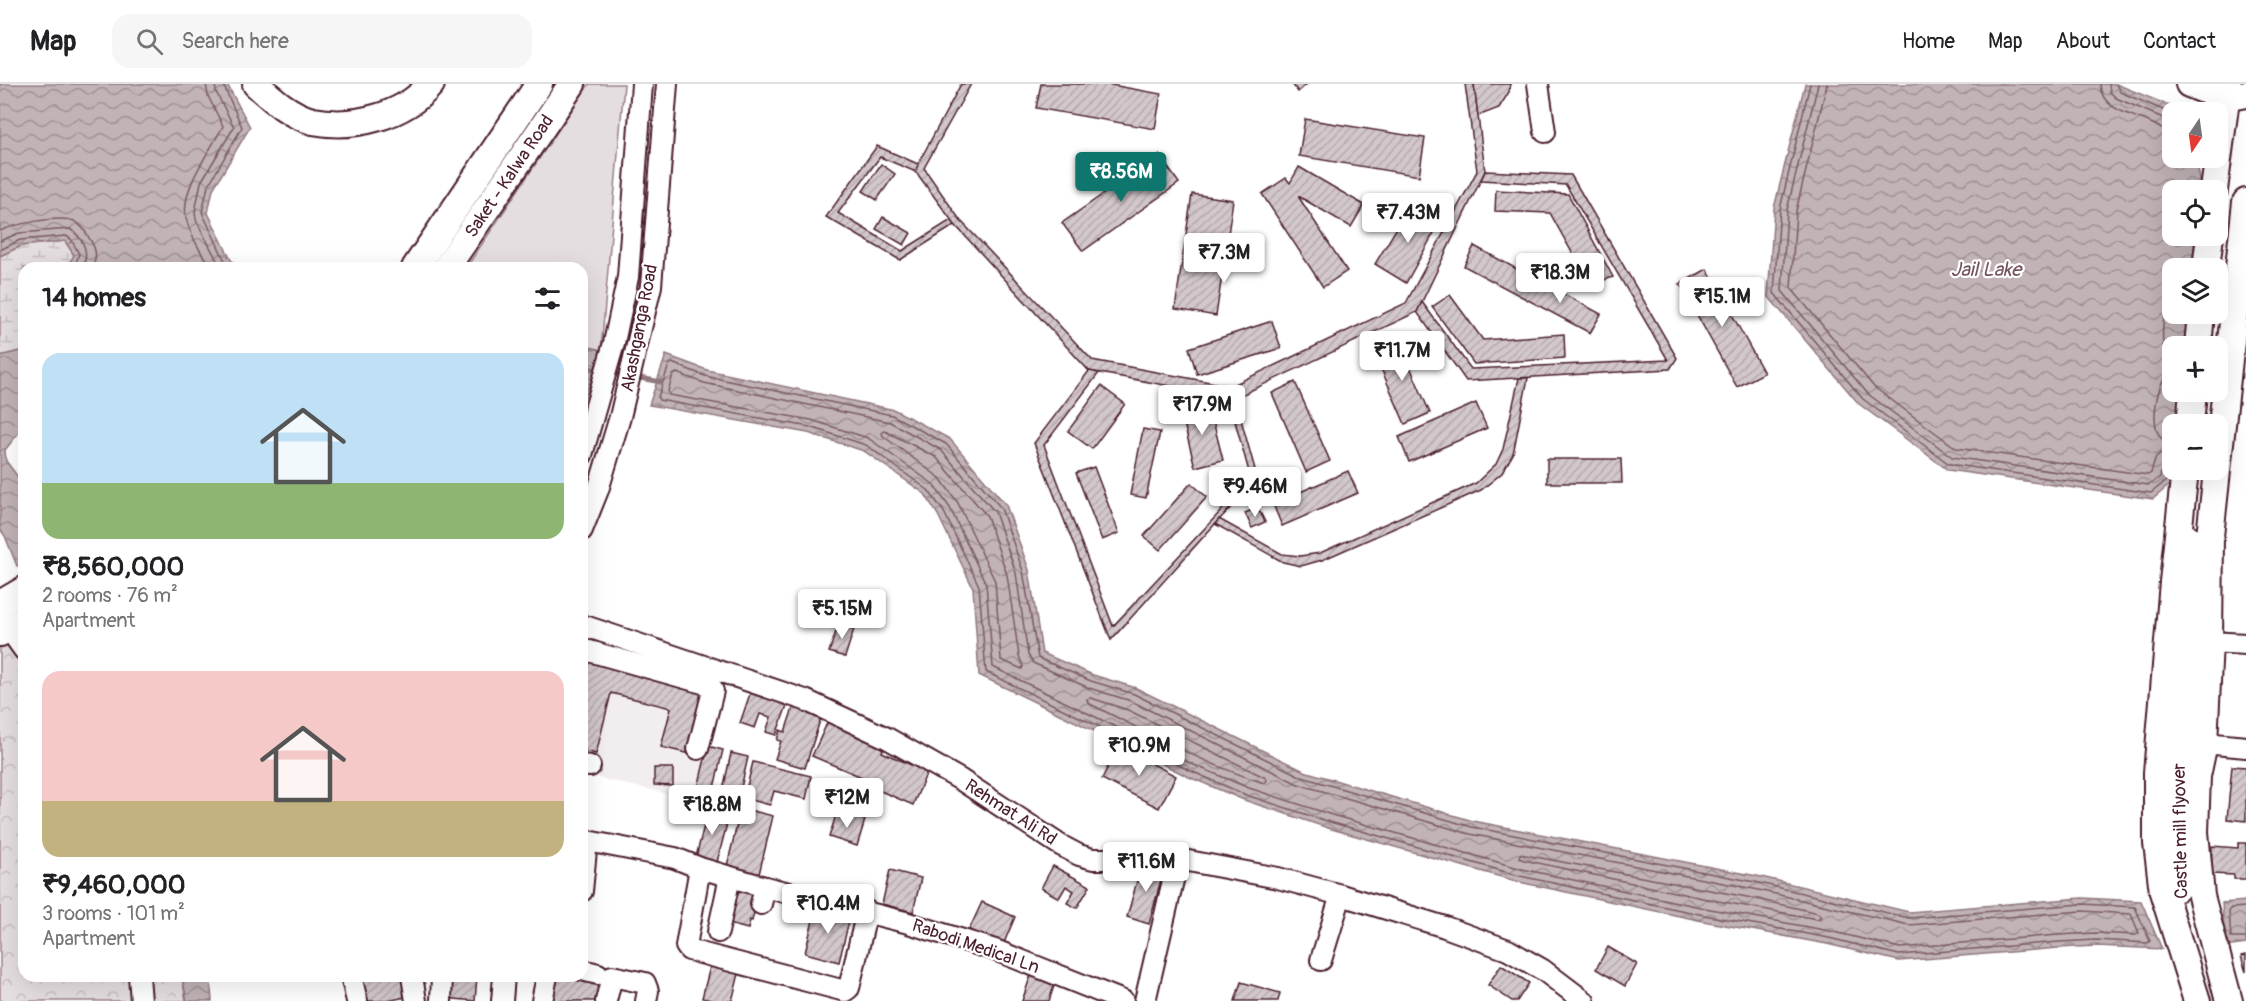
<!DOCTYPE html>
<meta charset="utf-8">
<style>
:root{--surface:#fff;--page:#f6f6f6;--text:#202124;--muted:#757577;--line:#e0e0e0;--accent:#0f766e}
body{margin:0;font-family:Pangolin,sans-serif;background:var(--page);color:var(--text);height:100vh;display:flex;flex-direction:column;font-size:22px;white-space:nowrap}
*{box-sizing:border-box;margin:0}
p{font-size:20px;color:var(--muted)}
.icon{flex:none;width:33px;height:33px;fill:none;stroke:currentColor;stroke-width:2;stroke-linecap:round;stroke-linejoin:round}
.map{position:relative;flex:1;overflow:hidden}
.drawer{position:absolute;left:18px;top:178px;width:570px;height:720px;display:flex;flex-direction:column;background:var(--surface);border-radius:18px;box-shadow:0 6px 24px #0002}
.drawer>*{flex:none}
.needle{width:39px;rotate:193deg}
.buttons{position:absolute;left:2162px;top:18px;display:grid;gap:12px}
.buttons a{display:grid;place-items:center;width:66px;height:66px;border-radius:12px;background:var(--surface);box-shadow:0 6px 24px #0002;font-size:30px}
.price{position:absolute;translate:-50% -51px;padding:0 14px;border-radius:6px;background:#fff;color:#222;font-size:20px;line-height:39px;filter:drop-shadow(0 2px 3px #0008)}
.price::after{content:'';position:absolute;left:50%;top:36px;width:18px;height:14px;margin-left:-9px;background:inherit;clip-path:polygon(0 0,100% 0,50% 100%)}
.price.on{background:var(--accent);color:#fff}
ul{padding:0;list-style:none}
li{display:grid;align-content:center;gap:12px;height:318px;padding:0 24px}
li span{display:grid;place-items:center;height:186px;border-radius:18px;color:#555}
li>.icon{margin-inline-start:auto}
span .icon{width:108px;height:108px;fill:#fffc;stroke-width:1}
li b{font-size:26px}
h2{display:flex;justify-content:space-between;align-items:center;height:72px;padding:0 24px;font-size:26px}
header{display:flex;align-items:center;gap:36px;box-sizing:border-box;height:84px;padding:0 30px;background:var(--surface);border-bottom:2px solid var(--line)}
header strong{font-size:28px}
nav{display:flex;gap:33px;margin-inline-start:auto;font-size:21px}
.search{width:420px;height:54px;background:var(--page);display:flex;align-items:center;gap:15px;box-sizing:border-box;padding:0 21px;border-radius:18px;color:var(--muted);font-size:22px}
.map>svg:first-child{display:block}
</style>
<header>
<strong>Map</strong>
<div class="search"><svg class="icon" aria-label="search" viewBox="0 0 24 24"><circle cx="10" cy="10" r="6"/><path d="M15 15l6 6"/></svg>Search here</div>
<nav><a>Home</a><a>Map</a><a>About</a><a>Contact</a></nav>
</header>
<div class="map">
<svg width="2246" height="917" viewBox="0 0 2246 917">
<defs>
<pattern id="forest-crowns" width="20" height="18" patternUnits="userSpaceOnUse" patternTransform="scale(1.5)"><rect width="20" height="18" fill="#e5dee0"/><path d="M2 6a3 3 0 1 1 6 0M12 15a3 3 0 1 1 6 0" fill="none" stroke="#c6bec0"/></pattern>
<pattern id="wetland-marsh" width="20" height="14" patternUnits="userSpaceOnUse" patternTransform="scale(1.5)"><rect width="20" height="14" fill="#e5dee0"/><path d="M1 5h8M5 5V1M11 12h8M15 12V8" fill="none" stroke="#c6bec0"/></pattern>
<pattern id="water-waves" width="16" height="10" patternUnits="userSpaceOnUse" patternTransform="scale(1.5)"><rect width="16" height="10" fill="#c1b3b6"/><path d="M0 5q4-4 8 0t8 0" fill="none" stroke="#9f9194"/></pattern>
<pattern id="building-hatch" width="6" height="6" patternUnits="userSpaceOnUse" patternTransform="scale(1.5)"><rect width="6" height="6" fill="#d2c7cb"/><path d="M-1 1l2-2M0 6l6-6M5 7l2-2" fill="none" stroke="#b6aaae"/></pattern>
</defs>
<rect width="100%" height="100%" fill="#fff"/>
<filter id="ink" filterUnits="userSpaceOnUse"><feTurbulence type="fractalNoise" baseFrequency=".0167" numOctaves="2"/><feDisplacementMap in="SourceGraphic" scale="12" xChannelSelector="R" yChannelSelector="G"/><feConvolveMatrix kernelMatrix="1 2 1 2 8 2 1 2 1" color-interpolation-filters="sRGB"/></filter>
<g filter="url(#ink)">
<path fill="#f2eeef" d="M582,553L726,596L698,717L582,690Z"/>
<path fill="#e5dee0" stroke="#987e86" stroke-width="1.5" d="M589,0H624L601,266L582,261V184H466Z"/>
<path fill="url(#forest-crowns)" stroke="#987e86" stroke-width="1.5" d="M24,549V892L182,893L186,917H0V564Z"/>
<path fill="url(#wetland-marsh)" stroke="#987e86" stroke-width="1.5" d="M65,157L74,171L67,184H24V266L0,272V172L21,162Z"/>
<g fill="url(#water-waves)" stroke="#91787e" stroke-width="1.5">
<path d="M0,0H227L250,43L213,105L208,129L231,176L242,184H67L74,171L65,157L21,162L0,172Z"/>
<path d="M1805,0H2116L2173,23L2176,28H2172V74H2196L2200,96L2199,106H2172V152H2195L2192,184H2172V230H2188L2185,262H2172V308H2181L2178,340H2172L2173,398L2153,415L1948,386L1859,320L1768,212L1774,124Z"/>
<path d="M582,261L601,266L582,322Z"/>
<path d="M24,266V342L5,366L6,377L24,401V478L17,482L5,452L0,445V272Z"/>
<path d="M666,271L707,286L895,326L950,355L1006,421L1029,486L1042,569L1093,591L1136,604L1304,687L1473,737L1757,792L1909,828L2082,814L2141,817L2162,865L2096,862L2059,864L1899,877L1827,860L1703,837L1519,798L1328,744L1244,716L1189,693L979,591L973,504L938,431L925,410L864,367L808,349L649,321Z"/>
<path d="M2246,817V860L2225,863L2222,819Z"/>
<path d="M182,893H210L212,917H187Z"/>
</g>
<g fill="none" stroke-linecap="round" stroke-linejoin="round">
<g stroke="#7a5a63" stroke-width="1.5">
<path d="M206,0L208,12L223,42C210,68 181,103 186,133C189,150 202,169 210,184"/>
<path d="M215,0L216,8L234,43L201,98L195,128L196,136L221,184"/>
<path d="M223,0L242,43L208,102L202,128L226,179L232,184"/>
<path d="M1810,0L1780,125L1774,209L1863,315L1949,380L2151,409L2167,396L2168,385L2172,380"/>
<path d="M1818,0L1787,126L1782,207L1868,310L1952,373L2149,401L2160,393L2163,378L2172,372"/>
<path d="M1827,0L1796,127L1791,204L1874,303L1956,364L2148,391L2151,389L2156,373L2168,363C2165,357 2159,353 2157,347C2152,331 2157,296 2172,287"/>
<path d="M2100,0C2101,28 2135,30 2155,41C2161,44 2165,48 2172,50"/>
<path d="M2109,0L2110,8L2116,14L2163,34L2172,41"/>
<path d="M2116,0L2120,8L2168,28L2172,33"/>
<path d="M0,147C15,140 58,131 74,137C81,140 85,147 89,154C96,164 98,173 92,184"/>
<path d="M0,157L19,149L70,145C84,154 90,170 82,184"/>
<path d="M0,166L20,156L66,152L71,155L79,170L74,184"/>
<path d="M2172,214C2161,229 2158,267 2172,280"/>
<path d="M672,279L705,292L892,331L946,360L1001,424L1023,487L1038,574L1091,597L1134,610L1302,693L1472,743L1755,798L1909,834L2082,820L2135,823L2150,857L2148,859L2096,856L2059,858L1899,871L1829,854L1704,831L1520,792L1330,738L1246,711L1191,687L986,588L979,502L944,428L928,406L866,361L810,343L659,316L658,313L669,281Z"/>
<path d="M677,289L704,299L890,338L941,366L995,428L1016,489L1028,571L1033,579L1089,604L1131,617L1298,700L1470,750L1754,805L1909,841L2082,827L2131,830L2139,849L2136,851L2096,849L2058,851L1900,864L1830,847L1705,824L1522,785L1332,731L1249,704L1194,681L993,583L986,500L950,424L933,400L868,354L811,336L669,311L668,307L673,291Z"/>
<path d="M885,347L936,373L987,432L1007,491L1019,572L1023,582L1022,585L1001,576L995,497L958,419L940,394L883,352L882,348Z"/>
<path d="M1091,614L1128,626L1266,694L1267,697L1264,699C1203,680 1145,647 1088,619L1087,615Z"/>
<path d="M1520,770L1752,814L1818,829L1821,833L1817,835L1707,815L1524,776L1519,774Z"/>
<path d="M2246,823L2231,824L2229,827L2231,854H2246"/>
</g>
<path stroke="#91787e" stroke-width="5" d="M582,283L661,298"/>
</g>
<g fill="url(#building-hatch)" stroke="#4a1f2b" stroke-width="1.5">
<path d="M961,0H971L924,84L960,136L1092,276L1231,302L1406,219L1477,87L1465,0H1474L1485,87L1417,228L1235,314L1089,287L955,141L916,88L918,80Z"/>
<path d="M1041,0H1106L1161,10L1155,45L1036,24Z"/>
<path d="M1292,0H1307L1298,8Z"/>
<path d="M1474,0H1510L1509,8L1499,24L1478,32Z"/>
<path d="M1305,35L1425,54L1419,92L1299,72Z"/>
<path d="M877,62L918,80L916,88L880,73L838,129L902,167L951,136L955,141L900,176L826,133Z"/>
<path d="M1159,71L1179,99L1083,167L1062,139Z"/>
<path d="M881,80L895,90L877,116L863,107Z"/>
<path d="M1299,83L1364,121L1351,143L1298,112L1347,187L1323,203L1262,110L1286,94L1290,99Z"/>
<path d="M1485,87L1571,91L1677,274L1670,285L1466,297L1417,228L1422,218L1471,285L1668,276L1566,101L1481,96Z"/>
<path d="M1496,106L1568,110L1613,193L1590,201L1550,129L1495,127Z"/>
<path d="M1192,110L1233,116L1216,232L1175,225Z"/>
<path d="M1420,125L1430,129L1436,139V145L1406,199L1375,180L1404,132L1414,126Z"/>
<path d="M883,133L911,149L904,161L876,145Z"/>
<path d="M1474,162L1601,230L1590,249L1464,182Z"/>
<path d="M1707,185L1764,289L1737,303L1680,200Z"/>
<path d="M1450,211L1483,256L1564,250L1565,274L1474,280L1432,223Z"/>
<path d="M1272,237L1281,264L1197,290L1189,264Z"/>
<path d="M1398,255L1430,329L1405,340L1373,266Z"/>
<path d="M1089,287L1099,289L1044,361L1113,542L1251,395L1228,312L1235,314L1258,396L1215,440L1111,556L1034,359Z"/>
<path d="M1519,294H1528L1513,370L1502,389L1481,406L1322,476L1301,482L1283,478L1215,440L1219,435L1282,470L1300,472L1320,469L1476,399L1496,380L1503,365Z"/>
<path d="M1295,298L1330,377L1306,388L1272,309Z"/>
<path d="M1101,302L1125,320L1092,365L1068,347Z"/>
<path d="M1476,319L1487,344L1409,378L1399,353Z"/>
<path d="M1209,321L1223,376L1195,383L1181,328Z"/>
<path d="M1143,345L1160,348L1146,414L1130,411Z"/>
<path d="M1547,375H1621L1622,399H1547Z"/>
<path d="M1094,383L1119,449L1102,456L1076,389Z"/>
<path d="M1348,387L1358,409L1282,442L1273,420Z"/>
<path d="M1191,399L1207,413L1160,466L1144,452Z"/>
<path d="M1258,424L1265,438L1252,444L1245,429Z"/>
<path d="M839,539L854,545L845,573L829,568Z"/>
<path d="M589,577L706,607L690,670L661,663L671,624L611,609L596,670L582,666V603Z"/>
<path d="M752,604L789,616L776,651L766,648L771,633L760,630L755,644L740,639Z"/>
<path d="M794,621L822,630L805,684L775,675L781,657L777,656L780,646L785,648Z"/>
<path d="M828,637L884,662L882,668L927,688L913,721L862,699L864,694L812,672Z"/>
<path d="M708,662L723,666L714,704L723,706L731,669L748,673L738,717L697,708Z"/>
<path d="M1118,662L1176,692L1159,724L1102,695Z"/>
<path d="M753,678L811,692L806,715L774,707L770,721L744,714Z"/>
<path d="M2232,682L2246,683V737L2227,735Z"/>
<path d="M654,684H673V702L654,701Z"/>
<path d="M741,724L773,732L759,790L727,782Z"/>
<path d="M708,726L729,732L717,778L696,773Z"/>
<path d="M837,728L865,736L857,762L829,753Z"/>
<path d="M2238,759H2246V795H2234V791L2211,790L2212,762L2238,764Z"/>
<path d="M1142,779L1164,785L1149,840L1127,833Z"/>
<path d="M1053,782L1090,802L1077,824L1067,819L1074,807L1066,802L1059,814L1041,804Z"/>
<path d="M890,786L921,794L913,828L882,820Z"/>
<path d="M732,798L760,804L752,837L750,836L748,845L721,838Z"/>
<path d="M982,818L1015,833L1003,861L969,846Z"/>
<path d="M816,824L850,833L839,878L805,869Z"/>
<path d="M1608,863L1637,880L1625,902L1596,885Z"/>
<path d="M2246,871V888L2241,872Z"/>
<path d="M712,875L741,882L732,917H715L702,914Z"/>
<path d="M1501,881L1529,899L1517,917H1512L1488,901Z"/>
<path d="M1032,888L1056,896L1049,917H1022Z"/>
<path d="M357,892H407L411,912L387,917H362Z"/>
<path d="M447,892H477L475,917L445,914Z"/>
<path d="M551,892H582L607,898L602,917H544Z"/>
<path d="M1241,898L1280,909L1278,917H1235Z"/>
</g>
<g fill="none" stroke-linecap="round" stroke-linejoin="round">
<g stroke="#4a1f2b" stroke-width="24">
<g id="minor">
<path d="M1538,0L1545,48"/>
<path d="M582,371L614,259L628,193L642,0"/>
<path d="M582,446L598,406L620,333L651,202L667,0"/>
<path d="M2,535L24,566"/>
<path d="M582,541L805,616L887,654L961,696L1060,761L1079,771L1093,775H1178L1278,794L1341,811L1445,843L1508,866L1543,886L1584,917"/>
<path d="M2209,558L2246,560"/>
<path d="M582,565L710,601L713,607L698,665"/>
<path d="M2204,659L2246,663"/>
<path d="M582,681L590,682"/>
<path d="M582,756L675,774L700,784L765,803L905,838L995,866L1123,917"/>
<path d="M700,784L686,862L689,866L845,907L849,904L867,827"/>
<path d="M582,807L587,756"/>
<path d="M761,820L765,803"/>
<path d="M718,848L730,793"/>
<path d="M1321,876L1341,811"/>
<path d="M582,886L598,890"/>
<path d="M139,892L141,917"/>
<path d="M351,892L357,917"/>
<path d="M412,892L416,917"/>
<path d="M441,917L442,892"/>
<path d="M502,917L504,892"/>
<path d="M542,917L547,892"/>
<path d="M606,917L612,892L645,899L648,907L646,917"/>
<path d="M1145,917L1178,775"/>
</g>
</g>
<g stroke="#4a1f2b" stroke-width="30">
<g id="major">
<path d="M256,0C272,15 291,32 313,37C354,45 404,32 431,0"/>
<path d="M2189,0L2224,14L2246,10"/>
<path d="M2214,106L2228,0"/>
<path d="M415,184L539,0"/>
<path d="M446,184L572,0"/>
<path d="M2206,184L2210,152"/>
<path d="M2198,262L2201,230"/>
<path d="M2190,340L2193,308"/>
<path d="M2185,386L2173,498L2157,689V759L2163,808L2197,917"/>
<path d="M0,520L24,506"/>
<path d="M0,549L24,536"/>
<path d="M2177,804V716L2193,473L2190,455"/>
<path d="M2229,917L2201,812L2195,748L2197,692L2204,659L2209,558L2210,452L2246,118"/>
</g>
</g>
<use href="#minor" stroke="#fff" stroke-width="20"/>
<use href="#major" stroke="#fff" stroke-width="26"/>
</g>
</g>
<g text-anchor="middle" stroke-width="4.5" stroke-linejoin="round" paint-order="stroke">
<g font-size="18" fill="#4a1f2b" stroke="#fff">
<text transform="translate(509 92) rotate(-56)" y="6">Saket - Kalwa Road</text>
<text transform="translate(639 244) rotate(-79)" y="6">Akashganga Road</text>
<text transform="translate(1011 728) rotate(33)" y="6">Rehmat Ali Rd</text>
<text transform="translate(2180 747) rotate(-91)" y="6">Castle mill flyover</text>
<text transform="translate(976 862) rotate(19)" y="6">Rabodi Medical Ln</text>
</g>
<g font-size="20" font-style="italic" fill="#74535c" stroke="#fff">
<text x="1986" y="192">Jail Lake</text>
</g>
</g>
</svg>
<div class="buttons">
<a><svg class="needle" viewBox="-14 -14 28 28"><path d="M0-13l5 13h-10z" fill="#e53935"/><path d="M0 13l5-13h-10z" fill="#757577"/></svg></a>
<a><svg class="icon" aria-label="locate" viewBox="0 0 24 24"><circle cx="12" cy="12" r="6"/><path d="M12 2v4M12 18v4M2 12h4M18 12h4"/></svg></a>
<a><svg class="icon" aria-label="layers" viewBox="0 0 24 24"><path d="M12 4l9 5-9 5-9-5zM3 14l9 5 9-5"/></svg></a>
<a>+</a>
<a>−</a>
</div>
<b class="price on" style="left:1121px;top:119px">₹8.56M</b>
<b class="price" style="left:1408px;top:160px">₹7.43M</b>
<b class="price" style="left:1224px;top:200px">₹7.3M</b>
<b class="price" style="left:1560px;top:220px">₹18.3M</b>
<b class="price" style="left:1722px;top:244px">₹15.1M</b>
<b class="price" style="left:1402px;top:298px">₹11.7M</b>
<b class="price" style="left:1202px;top:352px">₹17.9M</b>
<b class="price" style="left:1255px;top:434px">₹9.46M</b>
<b class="price" style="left:842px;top:556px">₹5.15M</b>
<b class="price" style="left:1139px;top:693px">₹10.9M</b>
<b class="price" style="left:847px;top:745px">₹12M</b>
<b class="price" style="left:712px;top:752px">₹18.8M</b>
<b class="price" style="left:1146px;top:809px">₹11.6M</b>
<b class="price" style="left:828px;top:851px">₹10.4M</b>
<section class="drawer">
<h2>14 homes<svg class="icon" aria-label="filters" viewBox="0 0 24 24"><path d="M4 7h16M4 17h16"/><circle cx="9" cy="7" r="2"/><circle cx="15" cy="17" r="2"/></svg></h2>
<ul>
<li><span style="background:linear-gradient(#bfe0f5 70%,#8fb573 0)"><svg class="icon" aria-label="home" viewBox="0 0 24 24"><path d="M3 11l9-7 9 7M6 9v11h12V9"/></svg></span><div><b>₹8,560,000</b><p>2 rooms · 76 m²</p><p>Apartment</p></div></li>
<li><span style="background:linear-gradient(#f6c9c9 70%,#c2b280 0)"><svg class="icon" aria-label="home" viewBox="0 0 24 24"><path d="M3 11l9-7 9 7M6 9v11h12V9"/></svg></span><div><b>₹9,460,000</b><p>3 rooms · 101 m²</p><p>Apartment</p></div></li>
</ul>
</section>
</div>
